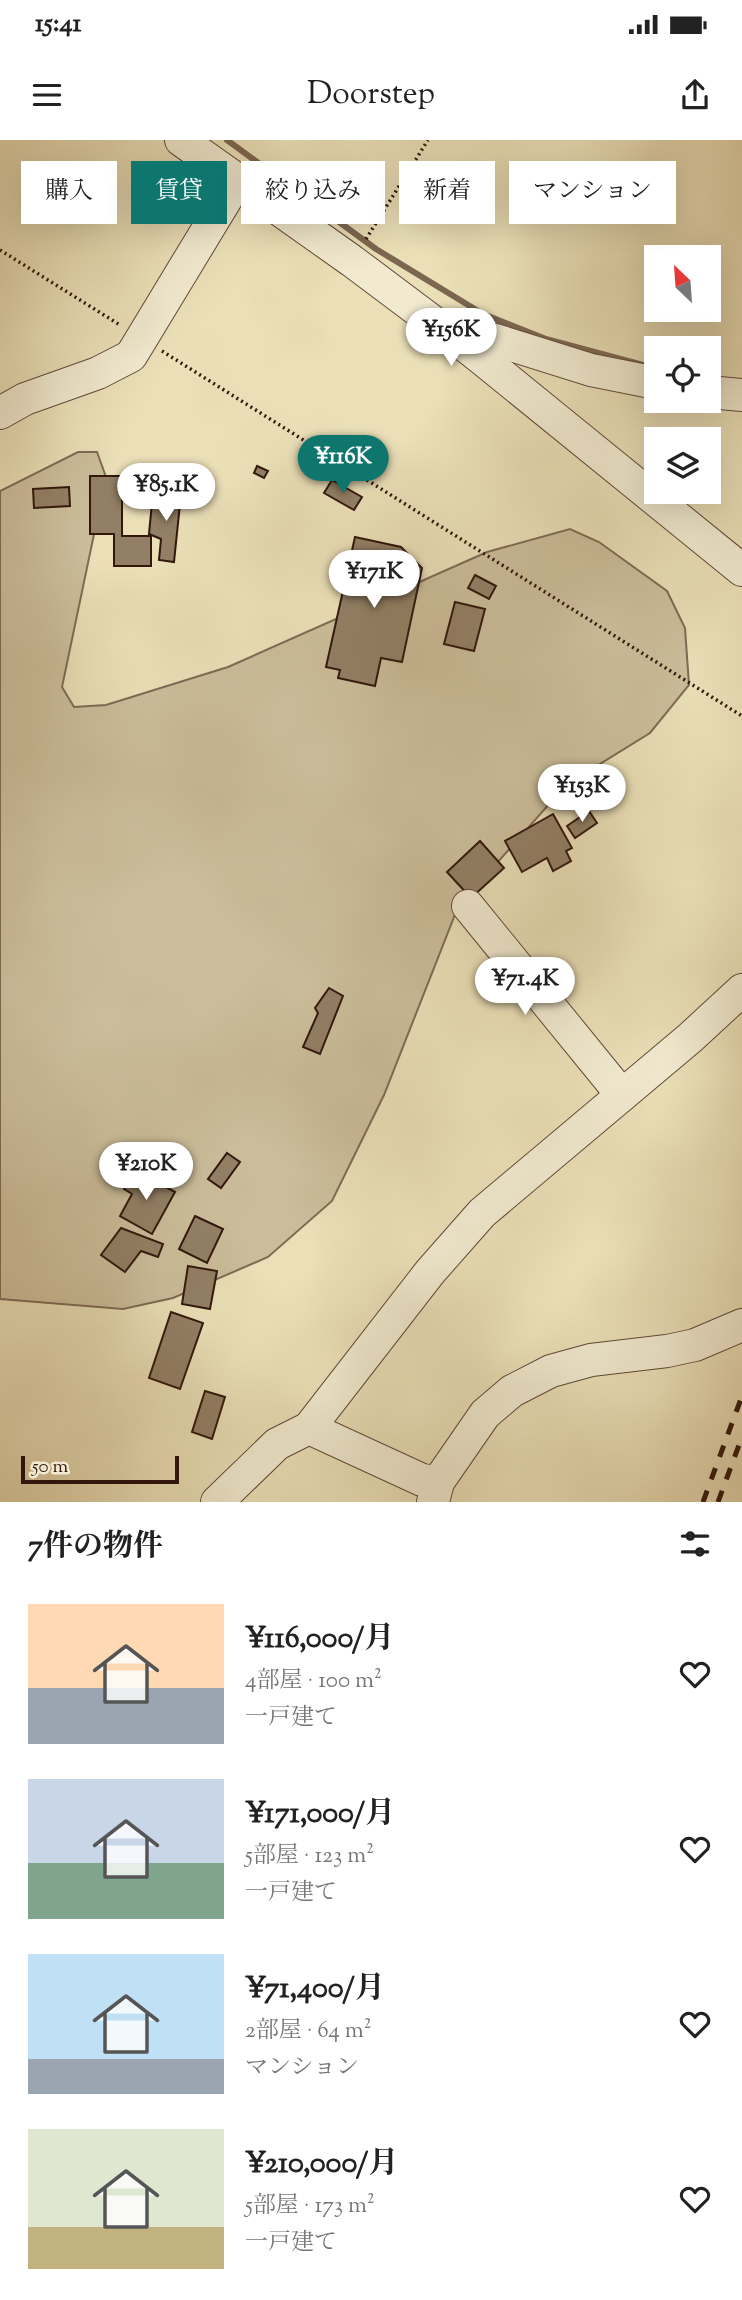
<!DOCTYPE html>
<html lang="ja">
<meta charset="utf-8">
<style>
:root{--surface:#fff;--page:#f6f6f6;--text:#222;--muted:#767676;--accent:#0f766e}
body{margin:0;font-family:"Sorts Mill Goudy","Noto Serif JP",serif;background:var(--page);color:var(--text);height:100vh;display:flex;flex-direction:column;font-size:26px;white-space:nowrap}
*{box-sizing:border-box;margin:0}
p{font-size:23px;color:var(--muted)}
.icon{flex:none;width:38px;height:38px;fill:none;stroke:currentColor;stroke-width:2;stroke-linecap:round;stroke-linejoin:round}
.map{position:relative;height:1362px;overflow:hidden}
.side{display:flex;flex-direction:column;background:var(--surface);flex:1}
.side>*{flex:none}
.hud{position:absolute;left:21px;top:21px;width:700px;height:63px;display:flex;gap:14px}
.needle{width:46px;rotate:335deg}
.controls{position:absolute;left:644px;top:105px;display:grid;gap:14px}
.controls a{display:grid;place-items:center;width:77px;height:77px;border-radius:0px;background:var(--surface);box-shadow:0 7px 28px #0002;font-size:35px}
.scale{position:absolute;left:21px;bottom:18px;width:158px;box-sizing:border-box;padding-left:7px;border:4px solid #33170d;border-top:0;font-size:19px;line-height:24px;white-space:nowrap;color:#33170d;-webkit-text-stroke:5px #f1ead0;paint-order:stroke}
.price{position:absolute;translate:-50% -60px;padding:0 16px;border-radius:24px;background:#fff;color:#222;font-size:23px;line-height:46px;filter:drop-shadow(0 2px 4px #0008)}
.price::after{content:'';position:absolute;left:50%;top:42px;width:21px;height:16px;margin-left:-10px;background:inherit;clip-path:polygon(0 0,100% 0,50% 100%)}
.price.on{background:var(--accent);color:#fff}
ul{padding:0;list-style:none}
li{display:flex;align-items:center;gap:21px;height:175px;padding:0 28px}
li span{display:grid;place-items:center;flex:none;width:196px;height:140px;border-radius:0px;color:#555}
li>.icon{margin-inline-start:auto}
span .icon{width:84px;height:84px;fill:#fffc;stroke-width:1}
li b{font-size:30px}
h2{display:flex;justify-content:space-between;align-items:center;height:84px;padding:0 28px;font-size:30px}
.chip{padding:0 24px;border-radius:0px;background:var(--surface);box-shadow:0 7px 28px #0002;font-size:24px;line-height:63px}
.chip.on{background:var(--accent);color:#fff}
.status{display:flex;justify-content:space-between;align-items:center;height:49px;padding:0 35px;background:var(--surface);direction:ltr}
.status svg{height:19px;fill:currentColor}
header{display:flex;justify-content:space-between;align-items:center;height:91px;padding:0 28px;background:var(--surface);font-size:32px;font-weight:600}
.map>svg:first-child{display:block}
</style>
<div class="status"><b>15:41</b><svg viewBox="0 0 49 12"><path d="M0 12V9h3v3zM5 12V6h3v6zM10 12V3h3v9zM15 12V0h3v12zM26 1h20v11H26zM47 4h2v5h-2z"/></svg></div>
<header><svg class="icon" aria-label="menu" viewBox="0 0 24 24"><path d="M4 6h16M4 12h16M4 18h16"/></svg>Doorstep<svg class="icon" aria-label="share" viewBox="0 0 24 24"><path d="M12 15V3M7 8l5-5 5 5M5 13v7h14v-7"/></svg></header>
<div class="map">
<svg width="742" height="1362" viewBox="0 0 742 1362">
<rect width="100%" height="100%" fill="#eadfb7"/>
<filter id="stains"><feTurbulence type="fractalNoise" baseFrequency=".00286" numOctaves="4"/><feColorMatrix values="0 0 0 0 .2 0 0 0 0 .09 0 0 0 0 .02 0 0 0 .5 -.17"/></filter>
<radialGradient id="worn" r=".72"><stop offset=".6" stop-color="#630" stop-opacity="0"/><stop offset="1" stop-color="#630" stop-opacity=".3"/></radialGradient>
<path fill="#cbbd9a" stroke="#7f6a54" stroke-width="2" d="M78,312H97L106,337L62,547L74,567L106,565L228,527L487,412L570,389L599,402L667,451L685,488L689,545L650,593L566,645L458,767L384,955L332,1061L268,1117L173,1158L123,1169L0,1159V351Z"/>
<g fill="none" stroke-linecap="round" stroke-linejoin="round">
<path stroke="#7c6650" stroke-width="6" d="M227,0L376,109L483,174L546,199L643,225"/>
</g>
<g fill="#927f65" stroke="#33170d" stroke-width="2">
<path d="M257,326L268,331L264,338L254,333Z"/>
<path d="M90,336H136V353H122V396H151V426H114V394H90Z"/>
<path d="M332,340L362,357L354,370L324,353Z"/>
<path d="M69,347L70,366L34,368L33,349Z"/>
<path d="M153,352L181,354L174,422L159,420L161,399L149,394Z"/>
<path d="M355,397L401,407L422,428L402,522L381,518L375,546L338,538L340,530L326,527Z"/>
<path d="M475,435L496,446L489,459L468,448Z"/>
<path d="M455,462L485,469L474,511L444,504Z"/>
<path d="M589,671L597,683L575,698L567,686Z"/>
<path d="M553,674L572,708L566,711L571,721L553,731L547,718L522,732L505,701Z"/>
<path d="M480,701L504,728L471,758L447,732Z"/>
<path d="M329,848L343,856L320,914L303,907L318,873L315,868Z"/>
<path d="M227,1013L240,1022L221,1048L208,1039Z"/>
<path d="M135,1030L175,1052L152,1094L120,1076L132,1054L124,1049Z"/>
<path d="M195,1076L223,1089L207,1123L179,1109Z"/>
<path d="M121,1088L163,1104L158,1117L141,1111L125,1132L101,1115Z"/>
<path d="M188,1126L217,1131L210,1169L182,1164Z"/>
<path d="M171,1172L203,1183L180,1249L149,1238Z"/>
<path d="M205,1251L225,1257L212,1299L192,1292Z"/>
</g>
<g fill="none" stroke-linecap="round" stroke-linejoin="round">
<g stroke="#614938" stroke-width="34">
<g id="minor">
<path d="M181,0L352,121L476,214L742,430"/>
<path d="M476,214L492,199L591,230L656,243"/>
<path d="M709,252L742,255"/>
<path d="M0,273L25,259L98,233L131,216L237,41"/>
<path d="M468,766L622,955"/>
<path d="M309,1288L430,1132L482,1073L690,898L742,850"/>
<path d="M217,1362L277,1304L309,1288L422,1340L438,1342"/>
<path d="M433,1362L438,1342L485,1274L512,1251L551,1231L591,1220L667,1211L695,1205L742,1185"/>
</g>
</g>
<g stroke="#33170d" stroke-width="3.5" stroke-dasharray="2 3.5" stroke-linecap="butt">
<path d="M366,99L428,0"/>
<path d="M0,110L120,185"/>
<path d="M162,211L742,576"/>
</g>
<use href="#minor" stroke="#f1ead0" stroke-width="32"/>
<g stroke="#33170d" stroke-width="5" stroke-dasharray="12 12" stroke-linecap="butt">
<path d="M703,1362L742,1256"/>
<path d="M718,1362L742,1297"/>
</g>
</g>
<rect width="100%" height="100%" filter="url(#stains)"/>
<rect width="100%" height="100%" fill="url(#worn)"/>
</svg>
<div class="controls">
<a><svg class="needle" viewBox="-14 -14 28 28"><path d="M0-13l5 13h-10z" fill="#e53935"/><path d="M0 13l5-13h-10z" fill="#767676"/></svg></a>
<a><svg class="icon" aria-label="locate" viewBox="0 0 24 24"><circle cx="12" cy="12" r="6"/><path d="M12 2v4M12 18v4M2 12h4M18 12h4"/></svg></a>
<a><svg class="icon" aria-label="layers" viewBox="0 0 24 24"><path d="M12 4l9 5-9 5-9-5zM3 14l9 5 9-5"/></svg></a>
</div>
<div class="scale">50 m</div>
<b class="price" style="left:451px;top:228px">¥156K</b>
<b class="price on" style="left:343px;top:355px">¥116K</b>
<b class="price" style="left:166px;top:383px">¥85.1K</b>
<b class="price" style="left:374px;top:470px">¥171K</b>
<b class="price" style="left:582px;top:684px">¥153K</b>
<b class="price" style="left:525px;top:877px">¥71.4K</b>
<b class="price" style="left:146px;top:1062px">¥210K</b>
<div class="hud">
<a class="chip">購入</a>
<a class="chip on">賃貸</a>
<a class="chip">絞り込み</a>
<a class="chip">新着</a>
<a class="chip">マンション</a>
</div>
</div>
<section class="side">
<h2>7件の物件<svg class="icon" aria-label="filters" viewBox="0 0 24 24"><path d="M4 7h16M4 17h16"/><circle cx="9" cy="7" r="2"/><circle cx="15" cy="17" r="2"/></svg></h2>
<ul>
<li><span style="background:linear-gradient(#ffd9b3 60%,#9aa5b1 0)"><svg class="icon" aria-label="home" viewBox="0 0 24 24"><path d="M3 11l9-7 9 7M6 9v11h12V9"/></svg></span><div><b>¥116,000/月</b><p>4部屋 · 100 m²</p><p>一戸建て</p></div><svg class="icon" aria-label="heart" viewBox="0 0 24 24"><path d="M12 20l-8-8c-3-5 5-10 8-4 3-6 11-1 8 4z"/></svg></li>
<li><span style="background:linear-gradient(#c9d6e8 60%,#7fa58c 0)"><svg class="icon" aria-label="home" viewBox="0 0 24 24"><path d="M3 11l9-7 9 7M6 9v11h12V9"/></svg></span><div><b>¥171,000/月</b><p>5部屋 · 123 m²</p><p>一戸建て</p></div><svg class="icon" aria-label="heart" viewBox="0 0 24 24"><path d="M12 20l-8-8c-3-5 5-10 8-4 3-6 11-1 8 4z"/></svg></li>
<li><span style="background:linear-gradient(#bfe0f5 75%,#9aa5b1 0)"><svg class="icon" aria-label="home" viewBox="0 0 24 24"><path d="M3 11l9-7 9 7M6 9v11h12V9"/></svg></span><div><b>¥71,400/月</b><p>2部屋 · 64 m²</p><p>マンション</p></div><svg class="icon" aria-label="heart" viewBox="0 0 24 24"><path d="M12 20l-8-8c-3-5 5-10 8-4 3-6 11-1 8 4z"/></svg></li>
<li><span style="background:linear-gradient(#dfe7d0 70%,#c2b280 0)"><svg class="icon" aria-label="home" viewBox="0 0 24 24"><path d="M3 11l9-7 9 7M6 9v11h12V9"/></svg></span><div><b>¥210,000/月</b><p>5部屋 · 173 m²</p><p>一戸建て</p></div><svg class="icon" aria-label="heart" viewBox="0 0 24 24"><path d="M12 20l-8-8c-3-5 5-10 8-4 3-6 11-1 8 4z"/></svg></li>
</ul>
</section>
